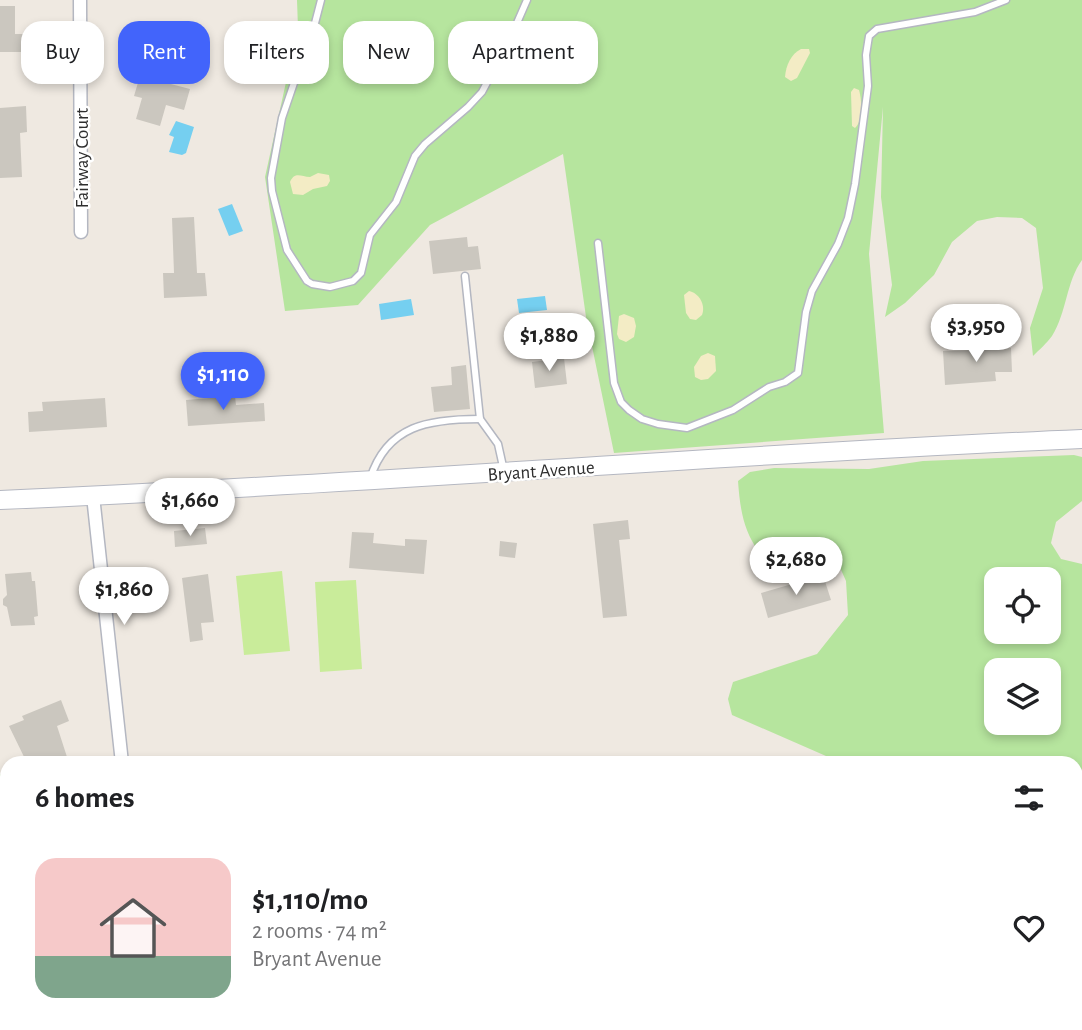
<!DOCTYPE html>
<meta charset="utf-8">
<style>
:root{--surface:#fff;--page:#f2f2f2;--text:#202124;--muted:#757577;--line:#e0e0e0;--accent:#4264fb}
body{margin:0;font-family:"Alegreya Sans",sans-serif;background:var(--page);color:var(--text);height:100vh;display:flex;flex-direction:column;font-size:26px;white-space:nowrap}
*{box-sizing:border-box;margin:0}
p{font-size:23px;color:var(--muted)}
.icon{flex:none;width:38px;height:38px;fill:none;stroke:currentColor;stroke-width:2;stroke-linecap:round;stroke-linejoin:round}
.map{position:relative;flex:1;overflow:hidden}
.sheet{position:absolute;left:0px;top:756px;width:1083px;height:275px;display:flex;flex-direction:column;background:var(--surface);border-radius:21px 21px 0 0;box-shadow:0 4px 10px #0003}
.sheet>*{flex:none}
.guide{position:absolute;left:21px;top:21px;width:700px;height:63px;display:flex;gap:14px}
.tools{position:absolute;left:984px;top:567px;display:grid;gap:14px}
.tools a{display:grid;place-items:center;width:77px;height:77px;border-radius:14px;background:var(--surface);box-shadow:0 4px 10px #0003;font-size:35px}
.price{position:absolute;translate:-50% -60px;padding:0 16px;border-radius:24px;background:#fff;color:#222;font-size:23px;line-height:46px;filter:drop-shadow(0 2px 4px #0008)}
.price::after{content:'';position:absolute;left:50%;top:42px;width:21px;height:16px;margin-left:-10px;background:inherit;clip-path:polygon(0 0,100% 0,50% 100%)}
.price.current{background:var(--accent);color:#fff}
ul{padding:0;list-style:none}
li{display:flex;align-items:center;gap:21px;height:175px;padding:0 35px}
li+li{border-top:2px solid var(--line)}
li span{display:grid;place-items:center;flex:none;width:196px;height:140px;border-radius:21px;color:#555}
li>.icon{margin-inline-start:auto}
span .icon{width:84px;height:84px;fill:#fffc;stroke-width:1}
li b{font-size:30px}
h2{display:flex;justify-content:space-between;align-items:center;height:84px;padding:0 35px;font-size:30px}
.chip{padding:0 24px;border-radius:21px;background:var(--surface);box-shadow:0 4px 10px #0003;font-size:24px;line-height:63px}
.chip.current{background:var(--accent);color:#fff}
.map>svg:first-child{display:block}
</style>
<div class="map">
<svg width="1082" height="1030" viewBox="0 0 1082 1030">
<rect width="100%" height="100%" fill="#efe9e1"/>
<g fill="#b6e59e" fill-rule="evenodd">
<path d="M297,0H1082V260C1066,282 1067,312 1052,336C1047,343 1039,350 1033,356L1030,328L1043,288L1036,228L1022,218L997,217L977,221L952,242L934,275L905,303L885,317L892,285L881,197L883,107L869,254L884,433L614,453L586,317L563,154L430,225L358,305L285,311L265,177L298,28Z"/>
<path d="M1074,455L1082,457V501L1056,522L1051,543L1061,559L1082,564V794L1076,795V763H842L732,715L728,699L733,682L817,654L848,615L846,581L838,563L812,553L759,552C743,530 740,508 738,481L750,472L774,468L869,469L923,461ZM996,579H1048V632H996ZM996,670H1048V723H996Z"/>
<path d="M0,774L7,781V889L0,892Z"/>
<path d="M106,1024H238L239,1030H106Z"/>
<path d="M370,1024H435L438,1030H372Z"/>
<path d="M916,1024H960L977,1030H904Z"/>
</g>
<g fill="#f3ecc5">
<path d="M801,49H809L810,53L797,78L791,81L785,77C786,65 791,54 801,49Z"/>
<path d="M854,88L859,90C862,100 863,121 855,128L852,126L851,92Z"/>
<path d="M318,173L329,175L330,181L327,186L313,189L303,195L293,194L290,182C295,171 301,177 310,177Z"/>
<path d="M689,291C699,293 706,305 702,315L696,320L690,319L686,313L684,295Z"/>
<path d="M624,314L634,318L636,326L634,337L626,342L619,339L617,334L619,316Z"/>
<path d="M708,353L715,356L716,371L708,379L701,380L695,377L694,367L701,356Z"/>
</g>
<g fill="#c9ec9a">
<path d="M282,571L290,651L244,655L236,576Z"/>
<path d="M356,580L362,669L320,672L315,582Z"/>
</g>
<g fill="#75cff0">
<path d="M176,121L194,127L186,153L182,155L169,152L174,137L169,135Z"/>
<path d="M232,204L243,231L229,236L218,209Z"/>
<path d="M545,296L547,310L519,313L517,299Z"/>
<path d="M411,299L414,315L381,320L379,304Z"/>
</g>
<g fill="#cbc7bf">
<path d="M0,6H15V34H24V52H0Z"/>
<path d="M140,76L190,89L184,110L166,105L160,126L136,119L142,98L134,96Z"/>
<path d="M26,106L27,132L20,133L22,177L0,178V108Z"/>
<path d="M194,217L197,273H205L207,296L164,298L163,273H174L172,218Z"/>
<path d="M467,237L468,247L478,246L481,269L433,274L429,241Z"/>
<path d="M997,341L998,349L1011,348L1012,372H995L996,381L945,385L943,351L976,350L975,342Z"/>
<path d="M564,358L567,384L535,388L532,362Z"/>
<path d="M466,365L470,409L434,412L431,387L452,385L451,367Z"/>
<path d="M235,396L236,405L264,403L265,421L188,426L186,400Z"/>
<path d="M105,398L107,427L29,432L28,412L43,411L42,402Z"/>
<path d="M628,520L630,539L619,540L627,616L603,618L593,524Z"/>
<path d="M205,528L207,544L175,547L174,531Z"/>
<path d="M352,532L374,533L373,543L405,546V539L427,540L424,574L349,568Z"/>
<path d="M500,541L517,543L515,558L499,556Z"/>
<path d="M31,572L32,581H35L36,592L38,616L34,617L35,625L11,626L7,607L3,605V599L7,595L5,574Z"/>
<path d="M208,574L214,622L201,623L203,640L190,642L182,578Z"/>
<path d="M823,575L831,600L768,618L761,593Z"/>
<path d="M61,700L69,721L57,726L67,757L64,758L65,763H27L9,726L24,720L22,716Z"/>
</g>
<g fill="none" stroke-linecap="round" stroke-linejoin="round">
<g stroke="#b4b7c1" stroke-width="9">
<g id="lane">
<path d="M321,0L307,54L295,80L282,118L271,178L272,191L287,250L307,281L312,284L330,287L353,281L361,273L370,235L396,202L415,156L425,144L468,107L482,92L510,39L527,0"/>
<path d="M598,243L614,383L621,402L629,410L642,419L658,424L687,428L733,410L769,387L785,382L798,373L806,312L812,291L838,244L848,218L855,184L868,86L866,55L869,36L877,29L975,12L1006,0"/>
<path d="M465,276L480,419L498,444L504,471"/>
<path d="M370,479C387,425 429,419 480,419"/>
</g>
</g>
<g stroke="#b4b7c1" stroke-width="15">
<g id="street">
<path d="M80,0L81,232"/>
<path d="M93,496L122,763"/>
<path d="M1076,875L1082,876"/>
<path d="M184,1024L186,1030"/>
</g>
</g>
<g stroke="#b4b7c1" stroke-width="20">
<path id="secondary" d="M0,500C361,485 721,454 1082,439"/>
</g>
<use href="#lane" stroke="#fff" stroke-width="6"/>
<use href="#street" stroke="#fff" stroke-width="12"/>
<use href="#secondary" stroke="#fff" stroke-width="18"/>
</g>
<g text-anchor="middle" stroke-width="5" stroke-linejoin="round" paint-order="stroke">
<g font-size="19" fill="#2e2e2e" stroke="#fff">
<text transform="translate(81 158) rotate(-90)" y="7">Fairway Court</text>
<text transform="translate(541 470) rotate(-4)" y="7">Bryant Avenue</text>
</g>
</g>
</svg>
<div class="tools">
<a><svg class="icon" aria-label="locate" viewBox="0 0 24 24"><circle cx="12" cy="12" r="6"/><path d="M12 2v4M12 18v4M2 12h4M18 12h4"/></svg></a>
<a><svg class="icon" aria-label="layers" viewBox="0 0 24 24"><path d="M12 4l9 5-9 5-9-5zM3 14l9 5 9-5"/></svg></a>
</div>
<b class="price" style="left:976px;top:364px">$3,950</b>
<b class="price" style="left:549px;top:373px">$1,880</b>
<b class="price current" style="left:223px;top:412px">$1,110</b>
<b class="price" style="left:190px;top:538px">$1,660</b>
<b class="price" style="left:796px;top:597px">$2,680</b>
<b class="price" style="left:124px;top:627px">$1,860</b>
<div class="guide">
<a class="chip">Buy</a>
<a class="chip current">Rent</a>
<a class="chip">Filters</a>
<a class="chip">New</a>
<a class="chip">Apartment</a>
</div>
<section class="sheet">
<h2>6 homes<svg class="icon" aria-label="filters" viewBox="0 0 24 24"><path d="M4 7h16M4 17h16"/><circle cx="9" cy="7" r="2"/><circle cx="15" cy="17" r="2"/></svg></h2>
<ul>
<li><span style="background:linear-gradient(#f6c9c9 70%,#7fa58c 0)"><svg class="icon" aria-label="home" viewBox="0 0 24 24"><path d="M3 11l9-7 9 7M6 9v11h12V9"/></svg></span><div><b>$1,110/mo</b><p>2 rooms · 74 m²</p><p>Bryant Avenue</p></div><svg class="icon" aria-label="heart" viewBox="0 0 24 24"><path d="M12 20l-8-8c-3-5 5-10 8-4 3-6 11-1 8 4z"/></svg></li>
</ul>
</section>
</div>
